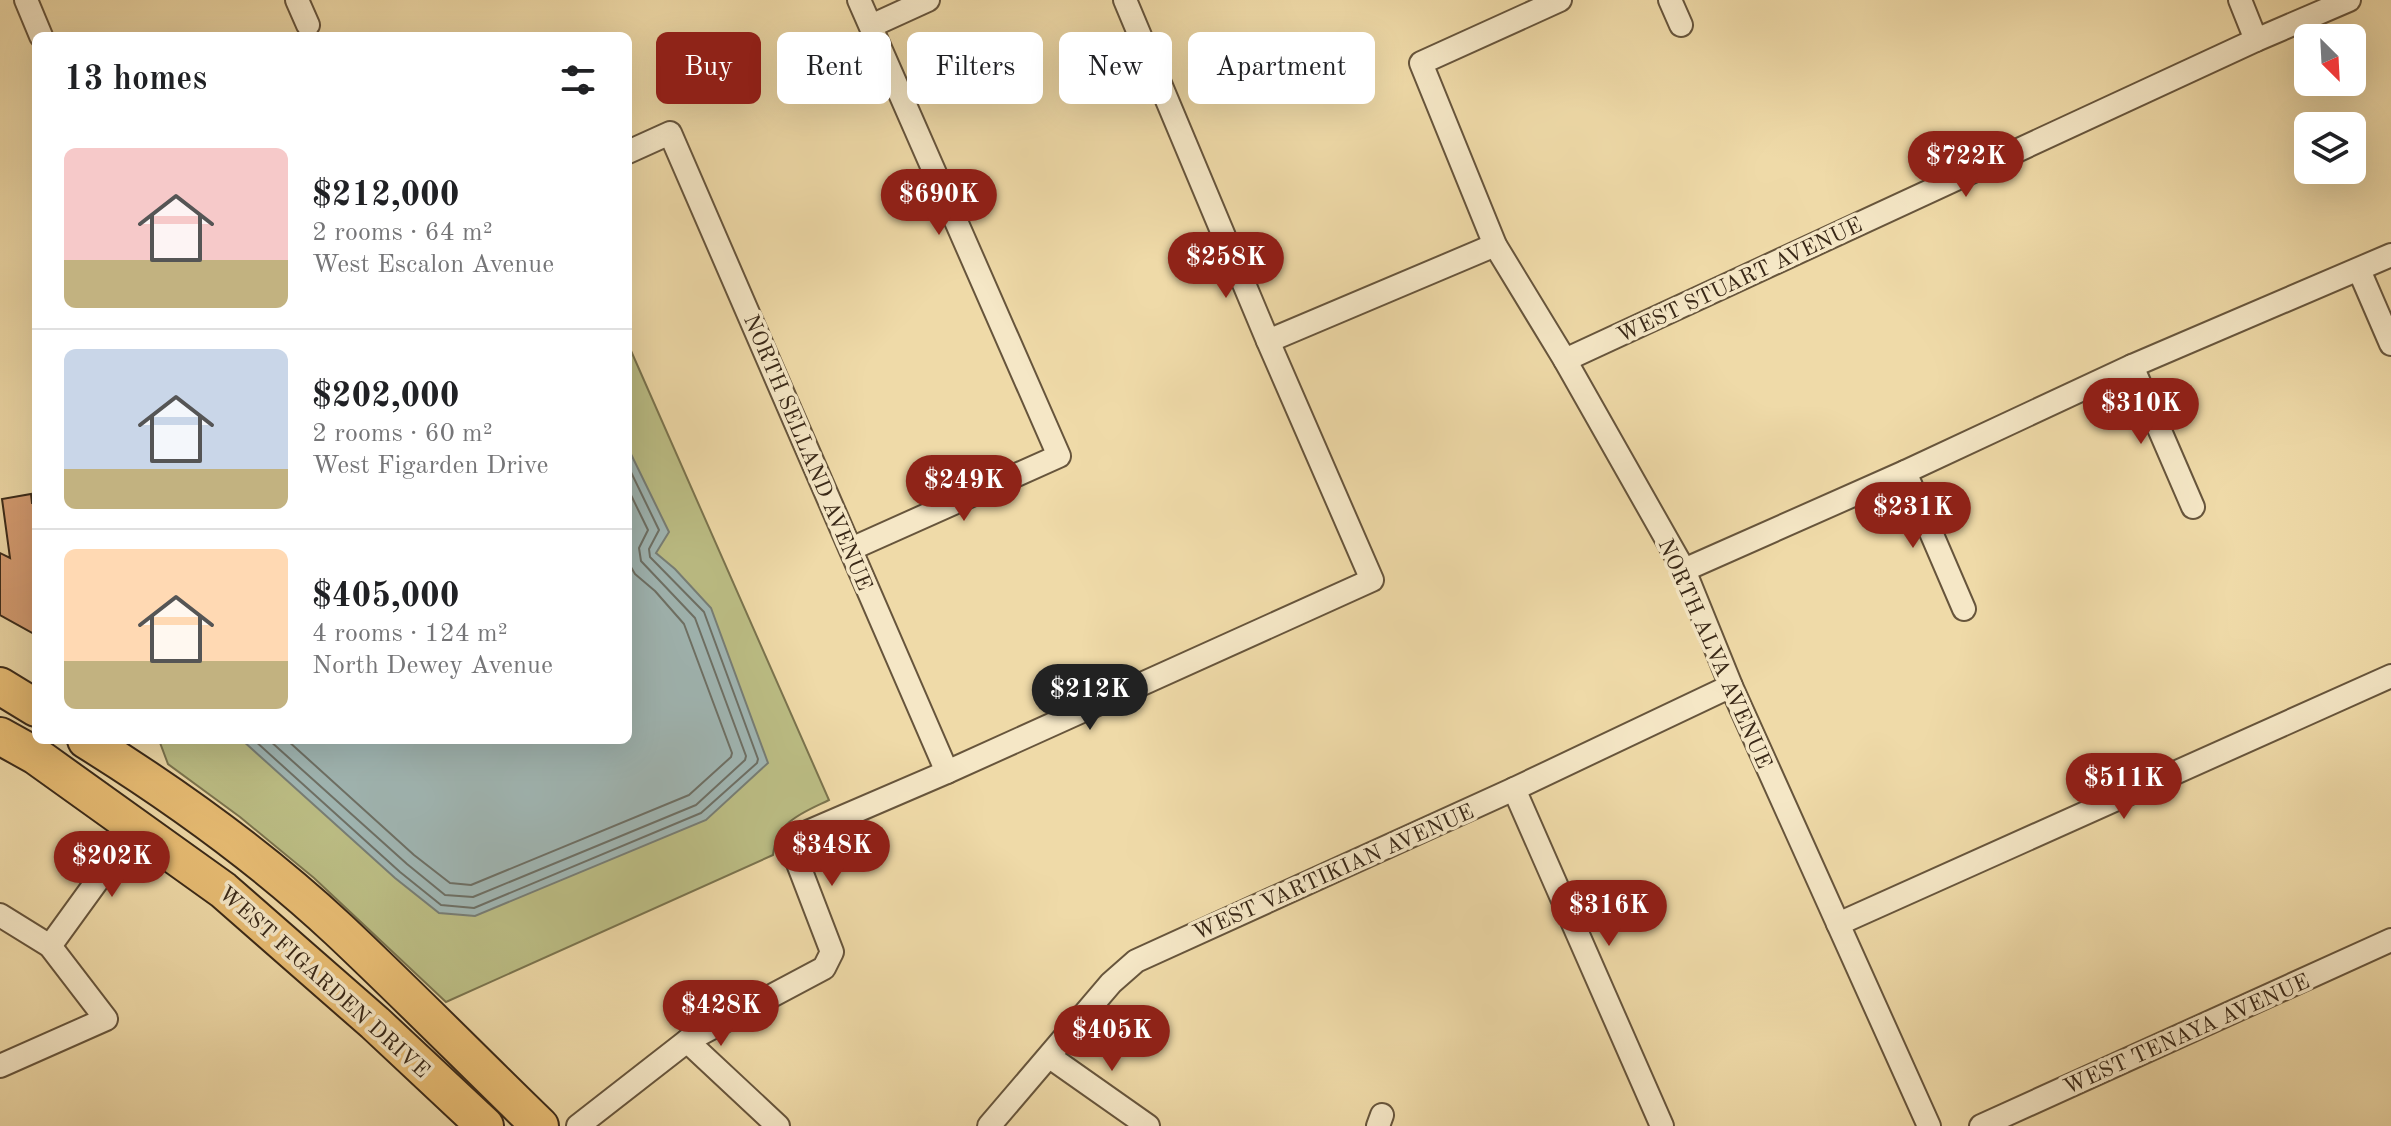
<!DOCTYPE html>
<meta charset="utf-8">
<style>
:root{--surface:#fff;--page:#f6f6f6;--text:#202124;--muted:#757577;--line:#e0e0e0;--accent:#8f2418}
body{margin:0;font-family:"Old Standard TT",serif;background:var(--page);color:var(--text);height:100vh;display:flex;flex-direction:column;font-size:30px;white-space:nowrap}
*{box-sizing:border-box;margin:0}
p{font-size:26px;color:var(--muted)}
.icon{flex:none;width:44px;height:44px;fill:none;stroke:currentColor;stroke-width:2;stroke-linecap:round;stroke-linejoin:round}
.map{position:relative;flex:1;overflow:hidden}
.panel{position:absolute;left:32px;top:32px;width:600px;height:712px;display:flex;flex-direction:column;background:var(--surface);border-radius:12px;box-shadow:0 8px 32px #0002}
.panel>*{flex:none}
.hud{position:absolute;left:656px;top:32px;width:760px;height:72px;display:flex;gap:16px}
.needle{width:52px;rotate:156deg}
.controls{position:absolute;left:2294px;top:24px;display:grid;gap:16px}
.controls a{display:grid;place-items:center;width:72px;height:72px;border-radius:12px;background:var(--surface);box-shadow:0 8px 32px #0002;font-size:40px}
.price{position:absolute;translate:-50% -68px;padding:0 18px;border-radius:28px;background:var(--accent);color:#fff;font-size:26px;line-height:52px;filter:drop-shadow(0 2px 4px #0008)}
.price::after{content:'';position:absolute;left:50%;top:48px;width:24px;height:18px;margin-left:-12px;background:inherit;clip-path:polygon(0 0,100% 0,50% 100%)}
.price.selected{background:#222;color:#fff}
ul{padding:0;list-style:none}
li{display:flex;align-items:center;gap:24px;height:200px;padding:0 32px}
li+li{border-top:2px solid var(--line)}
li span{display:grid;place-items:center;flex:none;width:224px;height:160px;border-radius:12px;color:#555}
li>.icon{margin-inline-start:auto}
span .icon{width:96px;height:96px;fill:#fffc;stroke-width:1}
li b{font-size:34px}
h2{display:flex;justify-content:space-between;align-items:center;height:96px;padding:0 32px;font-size:34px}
.pill{padding:0 28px;border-radius:12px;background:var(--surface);box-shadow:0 8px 32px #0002;font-size:28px;line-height:72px}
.pill.selected{background:var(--accent);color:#fff}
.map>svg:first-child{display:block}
</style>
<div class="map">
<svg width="2391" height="1126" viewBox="0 0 2391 1126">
<rect width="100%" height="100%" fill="#efdaa8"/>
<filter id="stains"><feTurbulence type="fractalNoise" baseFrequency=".0025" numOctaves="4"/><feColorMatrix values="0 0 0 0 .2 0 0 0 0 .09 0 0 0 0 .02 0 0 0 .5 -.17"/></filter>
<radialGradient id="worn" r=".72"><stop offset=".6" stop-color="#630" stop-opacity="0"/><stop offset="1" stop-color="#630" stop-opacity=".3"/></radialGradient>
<path fill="#bcbe85" stroke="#7b744e" stroke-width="2" d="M628,344L829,800C802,813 777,821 773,855L446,1002L314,878L240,817L168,764L159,740H628Z"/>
<path fill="#a0b7b5" stroke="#777e76" stroke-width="2" d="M628,448L669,532L656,553L675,569L711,608L768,763L706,820L475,916L439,913L395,878L242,740H628Z"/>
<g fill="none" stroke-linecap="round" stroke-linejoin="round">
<g stroke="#6d7066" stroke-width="2">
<path d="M254,740L400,872L441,905L474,908L701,813L757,763L758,759L704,612L650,557L649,549L659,530L628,466"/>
<path d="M269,740L407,864L445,895L473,897L696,805L745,760L746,756L695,618L641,561L639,548L648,530L628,489"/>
<path d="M287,740L414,855L450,883L471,885L689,795L731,757L732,753L684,624L655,591L635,574L628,562"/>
</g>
</g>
<path fill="#d69c71" stroke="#3a2918" stroke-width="2" d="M31,494L32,503H36V635L0,615V553L10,558L2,499Z"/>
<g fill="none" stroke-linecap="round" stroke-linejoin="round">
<g stroke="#67553c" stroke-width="26">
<g id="street">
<path d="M26,0L41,36"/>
<path d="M297,0L308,25"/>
<path d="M1560,0L1421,63L1495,245L1565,360L1684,570L1731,686L1929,1126"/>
<path d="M1670,0L1681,25"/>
<path d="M2240,0L2256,40"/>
<path d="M871,26L928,0"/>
<path d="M628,152L670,133L947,772"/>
<path d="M2359,270L2391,344"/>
<path d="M1268,341L1495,245"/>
<path d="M1565,360L2256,40L2349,0"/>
<path d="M2132,366L2193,507"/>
<path d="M1905,472L1964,609"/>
<path d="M851,549L1059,456L859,0"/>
<path d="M1684,570L1905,472L2132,366L2391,255"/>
<path d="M1514,789L1662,1126"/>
<path d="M0,915L50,946L106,1019L0,1066"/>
<path d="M1838,924L2391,676"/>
<path d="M50,946L137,826"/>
<path d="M687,1041L778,1126"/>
<path d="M1050,1057L1148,1126"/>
<path d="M578,1126L687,1041L824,968L832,952L789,840L947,772L1372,580L1268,341L1125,0"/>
<path d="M989,1126L1111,983L1136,961L1514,789L1731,686"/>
<path d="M1378,1126L1382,1115"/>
<path d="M1981,1126L2391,940"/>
</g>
</g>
<g stroke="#3a2918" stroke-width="40">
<g id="primary">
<path d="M0,686L36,708"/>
<path d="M0,736L36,756L223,890L375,1023L485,1126"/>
<path d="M86,740C176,796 262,858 339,930C407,994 473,1061 540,1126"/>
</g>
</g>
<use href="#street" stroke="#f5e7c6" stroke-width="22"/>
<use href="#primary" stroke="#e8bd74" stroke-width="36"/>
</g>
<g text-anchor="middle" stroke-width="7" stroke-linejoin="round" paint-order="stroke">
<g font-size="22" fill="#3a2918" stroke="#f5e7c6">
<text transform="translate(1739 279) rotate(-25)" y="8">WEST STUART AVENUE</text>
<text transform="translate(809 452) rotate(67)" y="8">NORTH SELLAND AVENUE</text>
<text transform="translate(1716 653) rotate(66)" y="8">NORTH ALVA AVENUE</text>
<text transform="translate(1333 871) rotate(-24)" y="8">WEST VARTIKIAN AVENUE</text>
<text transform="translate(325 981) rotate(42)" y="8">WEST FIGARDEN DRIVE</text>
<text transform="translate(2186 1033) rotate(-24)" y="8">WEST TENAYA AVENUE</text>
</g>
</g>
<rect width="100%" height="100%" filter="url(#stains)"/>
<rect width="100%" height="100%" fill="url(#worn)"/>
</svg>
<div class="controls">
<a><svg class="needle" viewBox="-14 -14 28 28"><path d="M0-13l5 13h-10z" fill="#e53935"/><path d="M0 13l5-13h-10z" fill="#757577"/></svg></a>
<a><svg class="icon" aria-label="layers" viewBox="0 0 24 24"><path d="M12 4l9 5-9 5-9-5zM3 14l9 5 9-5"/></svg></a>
</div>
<b class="price" style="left:1966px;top:199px">$722K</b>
<b class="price" style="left:939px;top:237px">$690K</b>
<b class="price" style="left:1226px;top:300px">$258K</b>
<b class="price" style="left:2141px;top:446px">$310K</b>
<b class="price" style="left:964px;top:523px">$249K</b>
<b class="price" style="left:1913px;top:550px">$231K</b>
<b class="price selected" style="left:1090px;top:732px">$212K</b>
<b class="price" style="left:2124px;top:821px">$511K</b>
<b class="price" style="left:832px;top:888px">$348K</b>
<b class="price" style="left:112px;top:899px">$202K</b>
<b class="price" style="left:1609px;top:948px">$316K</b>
<b class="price" style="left:721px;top:1048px">$428K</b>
<b class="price" style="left:1112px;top:1073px">$405K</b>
<div class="hud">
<a class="pill selected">Buy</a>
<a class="pill">Rent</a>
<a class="pill">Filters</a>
<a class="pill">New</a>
<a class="pill">Apartment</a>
</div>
<section class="panel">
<h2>13 homes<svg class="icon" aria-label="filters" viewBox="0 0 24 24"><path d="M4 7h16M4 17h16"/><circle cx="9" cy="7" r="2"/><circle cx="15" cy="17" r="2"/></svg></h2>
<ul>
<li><span style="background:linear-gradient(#f6c9c9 70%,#c2b280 0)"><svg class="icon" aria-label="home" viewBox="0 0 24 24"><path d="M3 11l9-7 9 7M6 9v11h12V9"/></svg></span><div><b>$212,000</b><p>2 rooms · 64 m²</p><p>West Escalon Avenue</p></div></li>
<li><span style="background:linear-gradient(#c9d6e8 75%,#c2b280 0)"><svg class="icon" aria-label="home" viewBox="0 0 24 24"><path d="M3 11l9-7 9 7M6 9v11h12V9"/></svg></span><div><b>$202,000</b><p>2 rooms · 60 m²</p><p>West Figarden Drive</p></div></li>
<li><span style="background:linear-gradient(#ffd9b3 70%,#c2b280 0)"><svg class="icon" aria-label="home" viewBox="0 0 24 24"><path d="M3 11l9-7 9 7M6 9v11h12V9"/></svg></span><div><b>$405,000</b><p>4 rooms · 124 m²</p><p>North Dewey Avenue</p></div></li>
</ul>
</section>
</div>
